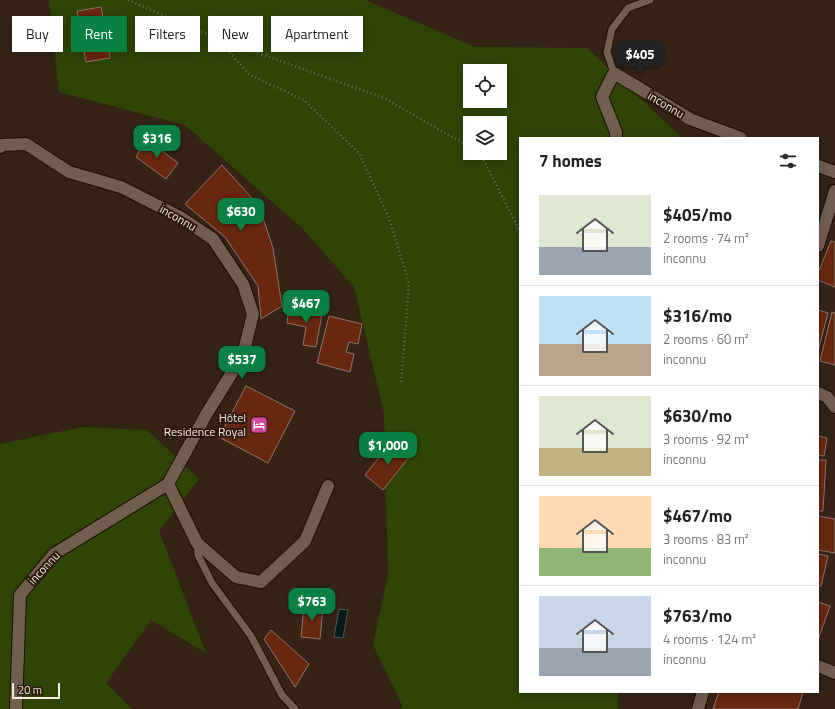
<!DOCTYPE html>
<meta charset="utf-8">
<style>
:root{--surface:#fff;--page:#f2f2f2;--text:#222;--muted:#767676;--line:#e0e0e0;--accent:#0b8043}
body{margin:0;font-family:"Titillium Web",sans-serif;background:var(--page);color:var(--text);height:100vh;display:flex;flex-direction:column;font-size:15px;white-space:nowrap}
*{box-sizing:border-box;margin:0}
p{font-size:13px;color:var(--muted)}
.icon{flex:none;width:22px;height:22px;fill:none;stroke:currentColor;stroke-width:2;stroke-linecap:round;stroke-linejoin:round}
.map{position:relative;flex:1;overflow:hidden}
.details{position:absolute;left:519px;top:137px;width:300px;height:556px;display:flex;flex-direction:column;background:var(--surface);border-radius:0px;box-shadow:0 2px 10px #0003}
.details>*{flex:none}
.banner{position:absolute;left:12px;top:16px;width:380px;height:36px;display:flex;gap:8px}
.controls{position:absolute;left:463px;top:64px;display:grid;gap:8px}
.controls a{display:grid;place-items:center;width:44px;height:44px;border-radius:0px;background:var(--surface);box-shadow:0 2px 10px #0003;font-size:20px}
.scale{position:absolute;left:12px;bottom:10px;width:48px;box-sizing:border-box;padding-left:4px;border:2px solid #f4e9e0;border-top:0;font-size:11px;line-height:14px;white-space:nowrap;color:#f4e9e0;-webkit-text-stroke:3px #2b1a0d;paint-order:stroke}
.price{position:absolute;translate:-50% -34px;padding:0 9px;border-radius:8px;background:var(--accent);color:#fff;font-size:13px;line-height:26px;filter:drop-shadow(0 1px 2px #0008)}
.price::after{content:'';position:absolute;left:50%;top:24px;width:12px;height:9px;margin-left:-6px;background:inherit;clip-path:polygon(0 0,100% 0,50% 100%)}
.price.on{background:#222;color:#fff}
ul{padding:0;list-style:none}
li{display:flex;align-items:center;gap:12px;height:100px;padding:0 20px}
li+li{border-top:1px solid var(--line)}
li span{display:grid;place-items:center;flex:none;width:112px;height:80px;border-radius:0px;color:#555}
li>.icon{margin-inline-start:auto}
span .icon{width:48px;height:48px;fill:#fffc;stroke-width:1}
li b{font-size:17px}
h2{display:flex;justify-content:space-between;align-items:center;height:48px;padding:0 20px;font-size:17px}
.chip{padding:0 14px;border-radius:0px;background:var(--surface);box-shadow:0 2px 10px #0003;font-size:14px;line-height:36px}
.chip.on{background:var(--accent);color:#fff}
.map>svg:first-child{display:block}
</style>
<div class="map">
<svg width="835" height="709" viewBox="0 0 835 709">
<rect width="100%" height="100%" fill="#352416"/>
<g fill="#2f4506" fill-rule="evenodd">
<path d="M49,0H365L475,47L587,48L680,136L678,138H520V692H618V709H400L402,705L373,645L388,575L384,413L354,287L303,229L185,125L59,92ZM470,71H500V101H470ZM470,123H500V153H470Z"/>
<path d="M83,427L147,430L199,479L159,531L206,653L151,620L106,683L132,709H0V444Z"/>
</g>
<path fill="#071a1a" stroke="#4e5855" d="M339,609L348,610L343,638L334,637Z"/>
<g fill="#692710" stroke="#8f756d">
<path d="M101,7L110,58L86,62L77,11Z"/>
<path d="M146,139L178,163L166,179L136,157Z"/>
<path d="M222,165L259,206L273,248L282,306L261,319L258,286L225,237L185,204Z"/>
<path d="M831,241L835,242V287L818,280V273Z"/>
<path d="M289,307L322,314L316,347L303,345L306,327L287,323Z"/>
<path d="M818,310L828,313L818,351Z"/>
<path d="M832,312L835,313V365L820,361Z"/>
<path d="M329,316L362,324L358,344L349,342L346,352L354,354L350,372L317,363Z"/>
<path d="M246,386L295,411L268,463L219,437Z"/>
<path d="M818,436L827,438L824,456L818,455Z"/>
<path d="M392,441L410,456L383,490L365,475Z"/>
<path d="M818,460H826L823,511H818Z"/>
<path d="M818,516L835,519V553L818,550Z"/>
<path d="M818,554L828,556L821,586H818Z"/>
<path d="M818,602L830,606L818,640Z"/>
<path d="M304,605L323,607L320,639L301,637Z"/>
<path d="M271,630L309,664L295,687L264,639Z"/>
<path d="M719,692H803L798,709H713Z"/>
</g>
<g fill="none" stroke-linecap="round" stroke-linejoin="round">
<g stroke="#1c0c02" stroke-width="9">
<g id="service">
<path d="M614,73L607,52L612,29L628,8L650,0"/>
<path d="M197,543L198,555L212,583L251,636L282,695L295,709"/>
</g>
</g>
<g stroke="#1c0c02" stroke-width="14">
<g id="minor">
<path d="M616,138V132L602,97L614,73L690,119L741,138"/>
<path d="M0,147L2,145L26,144L69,172L121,187L180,217L213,239L243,284L253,314L243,355L207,413L168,484L54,554L20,595L16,709"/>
<path d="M818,166L835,172"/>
<path d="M818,246L835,191"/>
<path d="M168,484L197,543L236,577L261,582L305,541L328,486"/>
<path d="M818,666L835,673"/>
</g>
</g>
<g stroke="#1c0c02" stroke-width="14">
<g id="tertiary">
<path d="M818,393L827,397L835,407"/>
<path d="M698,709L703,692"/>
</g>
</g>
<g stroke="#77685c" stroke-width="2.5" stroke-dasharray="1 3" stroke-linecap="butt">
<path d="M128,0L216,38L384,98L470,147"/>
<path d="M216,38L250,75L304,100L359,153L389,218L409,283L401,385"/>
<path d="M480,153L520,232"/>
</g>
<use href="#service" stroke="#725e4f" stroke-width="7"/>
<use href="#minor" stroke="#725e4f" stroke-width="12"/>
<use href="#tertiary" stroke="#725e4f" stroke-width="12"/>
</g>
<defs>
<g id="hotel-square" transform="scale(0.9)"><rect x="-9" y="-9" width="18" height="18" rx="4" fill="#d1479c" stroke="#2b1a0d"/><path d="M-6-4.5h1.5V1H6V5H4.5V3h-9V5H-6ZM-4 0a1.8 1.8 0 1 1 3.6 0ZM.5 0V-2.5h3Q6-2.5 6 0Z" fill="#fff"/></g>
</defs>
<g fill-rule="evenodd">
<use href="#hotel-square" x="259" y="425"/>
</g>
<g text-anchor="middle" stroke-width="4" stroke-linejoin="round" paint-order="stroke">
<g font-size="12" fill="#f4e9e0" stroke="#2b1a0d">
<text transform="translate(666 105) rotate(31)" y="4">inconnu</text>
<text transform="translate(178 218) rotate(30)" y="4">inconnu</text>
<text transform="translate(44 568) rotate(-47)" y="4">inconnu</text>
</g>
<g font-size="12" fill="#f4e9e0" stroke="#2b1a0d" text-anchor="end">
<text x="246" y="422">Hôtel<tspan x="246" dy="14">Residence Royal</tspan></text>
</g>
</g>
</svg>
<div class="controls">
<a><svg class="icon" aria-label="locate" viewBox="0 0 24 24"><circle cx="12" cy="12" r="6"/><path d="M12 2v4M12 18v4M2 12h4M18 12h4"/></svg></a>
<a><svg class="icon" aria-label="layers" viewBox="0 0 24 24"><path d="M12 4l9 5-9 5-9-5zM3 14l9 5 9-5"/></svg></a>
</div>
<div class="scale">20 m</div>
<b class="price on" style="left:640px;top:75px">$405</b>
<b class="price" style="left:157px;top:159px">$316</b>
<b class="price" style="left:241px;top:232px">$630</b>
<b class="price" style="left:306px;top:324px">$467</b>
<b class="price" style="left:242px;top:380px">$537</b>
<b class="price" style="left:388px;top:466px">$1,000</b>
<b class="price" style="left:312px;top:622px">$763</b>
<div class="banner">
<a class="chip">Buy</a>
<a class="chip on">Rent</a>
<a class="chip">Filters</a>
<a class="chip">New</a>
<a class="chip">Apartment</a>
</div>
<section class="details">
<h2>7 homes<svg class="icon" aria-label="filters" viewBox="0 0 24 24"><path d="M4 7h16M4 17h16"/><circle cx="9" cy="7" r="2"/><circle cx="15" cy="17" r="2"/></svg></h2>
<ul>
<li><span style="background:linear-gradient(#dfe7d0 65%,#9aa5b1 0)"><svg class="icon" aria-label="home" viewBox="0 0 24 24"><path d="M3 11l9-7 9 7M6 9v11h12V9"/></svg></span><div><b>$405/mo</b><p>2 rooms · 74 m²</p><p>inconnu</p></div></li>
<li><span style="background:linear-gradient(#bfe0f5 60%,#b9a48a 0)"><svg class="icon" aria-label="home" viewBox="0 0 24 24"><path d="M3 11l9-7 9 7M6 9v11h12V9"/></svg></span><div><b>$316/mo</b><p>2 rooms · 60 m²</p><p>inconnu</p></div></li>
<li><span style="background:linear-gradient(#dfe7d0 65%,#c2b280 0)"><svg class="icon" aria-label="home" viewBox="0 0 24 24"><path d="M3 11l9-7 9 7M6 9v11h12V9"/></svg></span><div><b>$630/mo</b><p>3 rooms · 92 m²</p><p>inconnu</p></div></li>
<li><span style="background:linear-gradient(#ffd9b3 65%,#8fb573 0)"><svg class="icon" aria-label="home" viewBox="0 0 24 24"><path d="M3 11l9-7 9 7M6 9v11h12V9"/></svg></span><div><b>$467/mo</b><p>3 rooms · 83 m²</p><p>inconnu</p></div></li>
<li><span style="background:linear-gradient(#c9d6e8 65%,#9aa5b1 0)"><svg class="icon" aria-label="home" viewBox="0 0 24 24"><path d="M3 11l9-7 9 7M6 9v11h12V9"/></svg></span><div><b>$763/mo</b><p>4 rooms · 124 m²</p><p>inconnu</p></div></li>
</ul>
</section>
</div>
